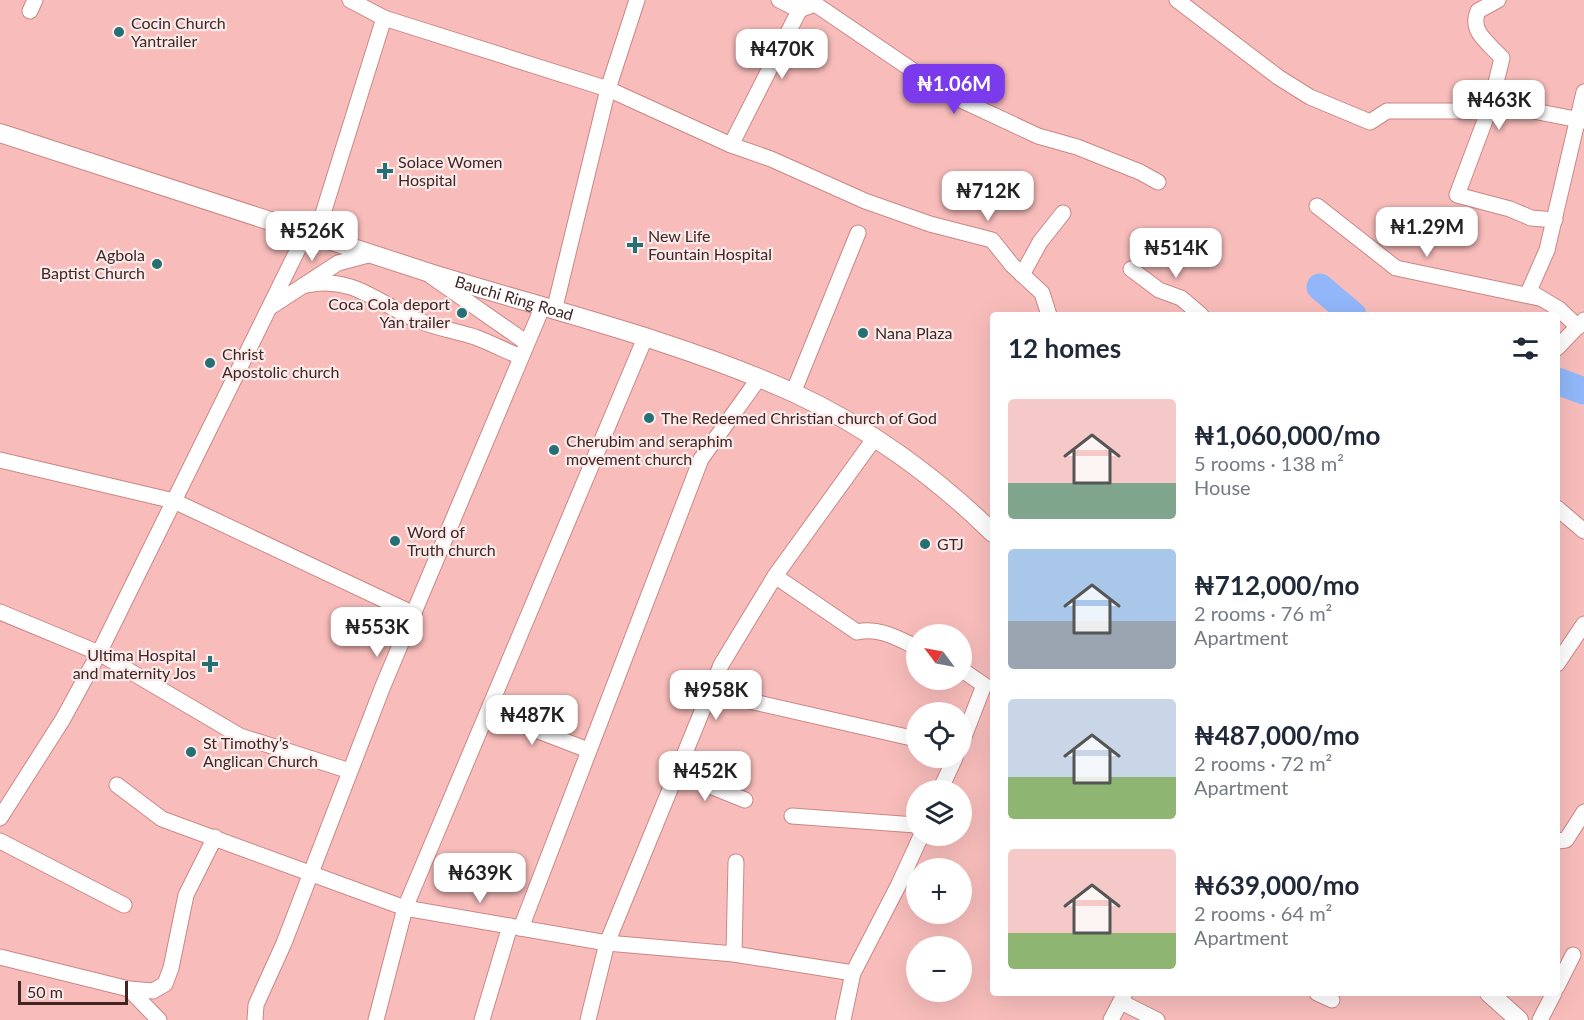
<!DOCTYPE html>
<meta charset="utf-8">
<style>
:root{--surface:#fff;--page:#f6f6f7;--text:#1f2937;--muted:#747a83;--accent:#7c3aed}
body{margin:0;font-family:Lato,sans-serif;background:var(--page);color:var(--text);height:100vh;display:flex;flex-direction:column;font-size:22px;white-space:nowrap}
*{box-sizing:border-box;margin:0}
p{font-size:20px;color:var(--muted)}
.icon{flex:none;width:33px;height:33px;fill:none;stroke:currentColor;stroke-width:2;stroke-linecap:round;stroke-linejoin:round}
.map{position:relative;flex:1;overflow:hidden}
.side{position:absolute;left:990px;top:312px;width:570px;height:684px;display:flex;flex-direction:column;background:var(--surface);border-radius:6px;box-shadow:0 6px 24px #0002}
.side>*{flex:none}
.needle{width:39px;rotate:302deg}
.buttons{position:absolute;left:906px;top:624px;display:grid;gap:12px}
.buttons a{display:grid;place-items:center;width:66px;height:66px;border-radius:50%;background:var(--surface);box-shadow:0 6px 24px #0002;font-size:30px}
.scale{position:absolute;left:18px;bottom:15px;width:110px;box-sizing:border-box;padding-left:6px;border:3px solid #412524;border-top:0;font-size:16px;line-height:21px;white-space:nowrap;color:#412524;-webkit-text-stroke:4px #faebea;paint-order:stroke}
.price{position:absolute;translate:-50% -51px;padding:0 14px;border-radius:12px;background:#fff;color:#222;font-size:20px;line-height:39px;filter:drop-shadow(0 2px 3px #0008)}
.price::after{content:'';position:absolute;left:50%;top:36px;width:18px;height:14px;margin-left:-9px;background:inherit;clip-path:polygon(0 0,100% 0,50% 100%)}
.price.selected{background:var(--accent);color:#fff}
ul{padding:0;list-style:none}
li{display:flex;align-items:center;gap:18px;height:150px;padding:0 18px}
li span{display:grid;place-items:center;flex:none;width:168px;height:120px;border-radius:6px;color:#555}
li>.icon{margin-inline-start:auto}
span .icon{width:72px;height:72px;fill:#fffc;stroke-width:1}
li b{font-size:26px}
h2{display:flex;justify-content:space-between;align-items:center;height:72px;padding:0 18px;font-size:26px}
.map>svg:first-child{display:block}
</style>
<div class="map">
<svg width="1584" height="1020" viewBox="0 0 1584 1020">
<rect width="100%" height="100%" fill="#f8bdbb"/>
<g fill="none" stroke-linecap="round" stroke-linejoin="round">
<g stroke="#91b7fa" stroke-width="27">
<path d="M1320,287L1353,315"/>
<path d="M1557,381L1584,391"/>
</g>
<g stroke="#cb8684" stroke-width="17">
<g id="minor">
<path d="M350,0L384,18L608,89L731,145L771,159L865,201L930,224L992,240L1012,265L1042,293L1049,315"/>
<path d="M779,0L799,10L815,4L946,93L1038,136L1077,147L1140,172L1158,182"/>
<path d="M1177,0L1278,77L1310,97L1370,122L1387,111H1472L1504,105L1584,121"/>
<path d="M1498,0L1478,11C1469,32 1489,43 1502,58L1490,107L1457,195L1510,209L1531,218L1555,220"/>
<path d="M30,11L35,0"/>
<path d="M731,145L803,3"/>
<path d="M1317,206L1396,268L1539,298"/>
<path d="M316,236L384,18"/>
<path d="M1131,269L1159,290L1181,298L1201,315"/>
<path d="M1022,275L1040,242L1063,213"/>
<path d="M431,276L527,343"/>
<path d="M307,285C353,275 379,304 417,320C436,328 456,331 475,337C491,343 506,351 521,357"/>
<path d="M272,306L338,263L372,254"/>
<path d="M554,311L608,89L637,0"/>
<path d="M1578,327L1559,309L1529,291L1547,250L1584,92"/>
<path d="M1557,348L1584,320"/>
<path d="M793,393L858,233"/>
<path d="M0,460L174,501L414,614"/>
<path d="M1557,508L1584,531"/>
<path d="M775,576L857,632C879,627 897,638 916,647"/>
<path d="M0,612L99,653L240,736L350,771"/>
<path d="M1557,664L1584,624"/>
<path d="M962,670L984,685L962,742"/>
<path d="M710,692L916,739"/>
<path d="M489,712L588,750"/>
<path d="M678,773L745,800"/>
<path d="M117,785L162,819L405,908L607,943L734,954L853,973"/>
<path d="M940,790L955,758"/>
<path d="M792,816L916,825"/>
<path d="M0,818L63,719L99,653L306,233"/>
<path d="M0,841L124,905"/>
<path d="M1557,841L1566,840L1584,812"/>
<path d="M521,928L701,459L759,378"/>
<path d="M734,954L736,862"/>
<path d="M0,957L129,989L153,991L165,984L171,968L186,895L215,837"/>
<path d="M1557,987L1573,955"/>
<path d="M129,989L159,1020"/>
<path d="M1317,993L1332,1000"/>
<path d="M1121,1002L1157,1020"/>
<path d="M255,1020L256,1005L284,943L383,686L542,308"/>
<path d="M376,1020L405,908L645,338"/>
<path d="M482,1020L510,926"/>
<path d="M588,1020L607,943L721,665L775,576L874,439"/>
<path d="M843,1020L853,973L898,886L921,836"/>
<path d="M1111,1020L1125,993"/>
<path d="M1540,1020L1554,993"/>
</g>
</g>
<g stroke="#cb8684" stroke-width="20">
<g id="major">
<path id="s1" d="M0,133C144,180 288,228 433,274C553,311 679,341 794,393C866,426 936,477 993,533"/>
<path d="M1489,993L1519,1020"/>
</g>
</g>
<use href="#minor" stroke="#fff" stroke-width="15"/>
<use href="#major" stroke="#fff" stroke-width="18"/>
</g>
<g fill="#257075" stroke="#faebea" stroke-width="2">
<circle cx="119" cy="32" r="6"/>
<path d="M382 162h6v6h6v6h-6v6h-6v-6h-6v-6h6z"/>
<path d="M632 236h6v6h6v6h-6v6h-6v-6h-6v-6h6z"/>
<circle cx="157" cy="264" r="6"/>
<circle cx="462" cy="313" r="6"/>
<circle cx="863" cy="333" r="6"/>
<circle cx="210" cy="363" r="6"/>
<circle cx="649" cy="418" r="6"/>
<circle cx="554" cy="450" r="6"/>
<circle cx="395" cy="541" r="6"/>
<circle cx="925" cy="544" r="6"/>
<path d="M207 655h6v6h6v6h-6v6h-6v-6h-6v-6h6z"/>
<circle cx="191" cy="752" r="6"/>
</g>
<g text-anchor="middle" stroke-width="4.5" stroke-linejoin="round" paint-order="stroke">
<g font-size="16" fill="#412524" stroke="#faebea" text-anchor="start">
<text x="131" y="29">Cocin Church<tspan x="131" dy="18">Yantrailer</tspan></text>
<text x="398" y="168">Solace Women<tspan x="398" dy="18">Hospital</tspan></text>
<text x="648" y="242">New Life<tspan x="648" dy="18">Fountain Hospital</tspan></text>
<text x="145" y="261" text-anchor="end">Agbola<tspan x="145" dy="18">Baptist Church</tspan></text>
<text x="450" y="310" text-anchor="end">Coca Cola deport<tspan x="450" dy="18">Yan trailer</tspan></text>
<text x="875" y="339">Nana Plaza</text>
<text x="222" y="360">Christ<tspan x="222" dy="18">Apostolic church</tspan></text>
<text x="661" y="424">The Redeemed Christian church of God</text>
<text x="566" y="447">Cherubim and seraphim<tspan x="566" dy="18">movement church</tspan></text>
<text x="407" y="538">Word of<tspan x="407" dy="18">Truth church</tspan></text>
<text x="937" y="550">GTJ</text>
<text x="196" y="661" text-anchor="end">Ultima Hospital<tspan x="196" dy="18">and maternity Jos</tspan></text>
<text x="203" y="749">St Timothy’s<tspan x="203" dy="18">Anglican Church</tspan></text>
</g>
<g font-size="16" fill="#412524" stroke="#faebea">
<text dy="6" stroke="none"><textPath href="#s1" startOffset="540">Bauchi Ring Road</textPath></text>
</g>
</g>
</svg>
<div class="buttons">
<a><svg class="needle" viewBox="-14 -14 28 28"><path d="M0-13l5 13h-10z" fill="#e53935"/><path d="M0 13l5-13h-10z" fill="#747a83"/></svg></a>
<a><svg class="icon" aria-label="locate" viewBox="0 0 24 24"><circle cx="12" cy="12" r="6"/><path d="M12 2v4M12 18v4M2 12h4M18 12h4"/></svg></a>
<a><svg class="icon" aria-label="layers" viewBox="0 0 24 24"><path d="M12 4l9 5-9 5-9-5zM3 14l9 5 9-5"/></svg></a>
<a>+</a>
<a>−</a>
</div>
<div class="scale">50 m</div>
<b class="price" style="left:782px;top:80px">₦470K</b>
<b class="price selected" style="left:954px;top:115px">₦1.06M</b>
<b class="price" style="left:1499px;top:131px">₦463K</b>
<b class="price" style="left:988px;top:222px">₦712K</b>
<b class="price" style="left:1427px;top:258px">₦1.29M</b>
<b class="price" style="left:312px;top:262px">₦526K</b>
<b class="price" style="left:1176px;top:279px">₦514K</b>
<b class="price" style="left:377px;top:658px">₦553K</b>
<b class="price" style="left:716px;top:721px">₦958K</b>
<b class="price" style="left:532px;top:746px">₦487K</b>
<b class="price" style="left:705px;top:802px">₦452K</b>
<b class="price" style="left:480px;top:904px">₦639K</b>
<section class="side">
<h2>12 homes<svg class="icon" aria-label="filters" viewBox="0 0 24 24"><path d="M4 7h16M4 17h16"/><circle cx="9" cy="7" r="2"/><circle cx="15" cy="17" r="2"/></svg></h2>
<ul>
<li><span style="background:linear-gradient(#f6c9c9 70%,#7fa58c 0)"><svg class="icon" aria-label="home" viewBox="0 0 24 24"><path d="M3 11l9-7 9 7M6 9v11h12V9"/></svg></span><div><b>₦1,060,000/mo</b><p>5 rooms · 138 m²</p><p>House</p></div></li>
<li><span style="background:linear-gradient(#a9c7e8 60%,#9aa5b1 0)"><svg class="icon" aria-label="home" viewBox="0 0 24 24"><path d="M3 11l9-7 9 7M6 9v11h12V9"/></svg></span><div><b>₦712,000/mo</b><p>2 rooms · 76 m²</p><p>Apartment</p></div></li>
<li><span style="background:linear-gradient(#c9d6e8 65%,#8fb573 0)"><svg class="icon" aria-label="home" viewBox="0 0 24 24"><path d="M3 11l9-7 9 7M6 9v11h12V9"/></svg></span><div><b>₦487,000/mo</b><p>2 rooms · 72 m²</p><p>Apartment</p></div></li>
<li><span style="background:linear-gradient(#f6c9c9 70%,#8fb573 0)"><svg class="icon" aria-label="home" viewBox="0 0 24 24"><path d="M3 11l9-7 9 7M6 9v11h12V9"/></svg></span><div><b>₦639,000/mo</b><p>2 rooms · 64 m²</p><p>Apartment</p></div></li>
</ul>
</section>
</div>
